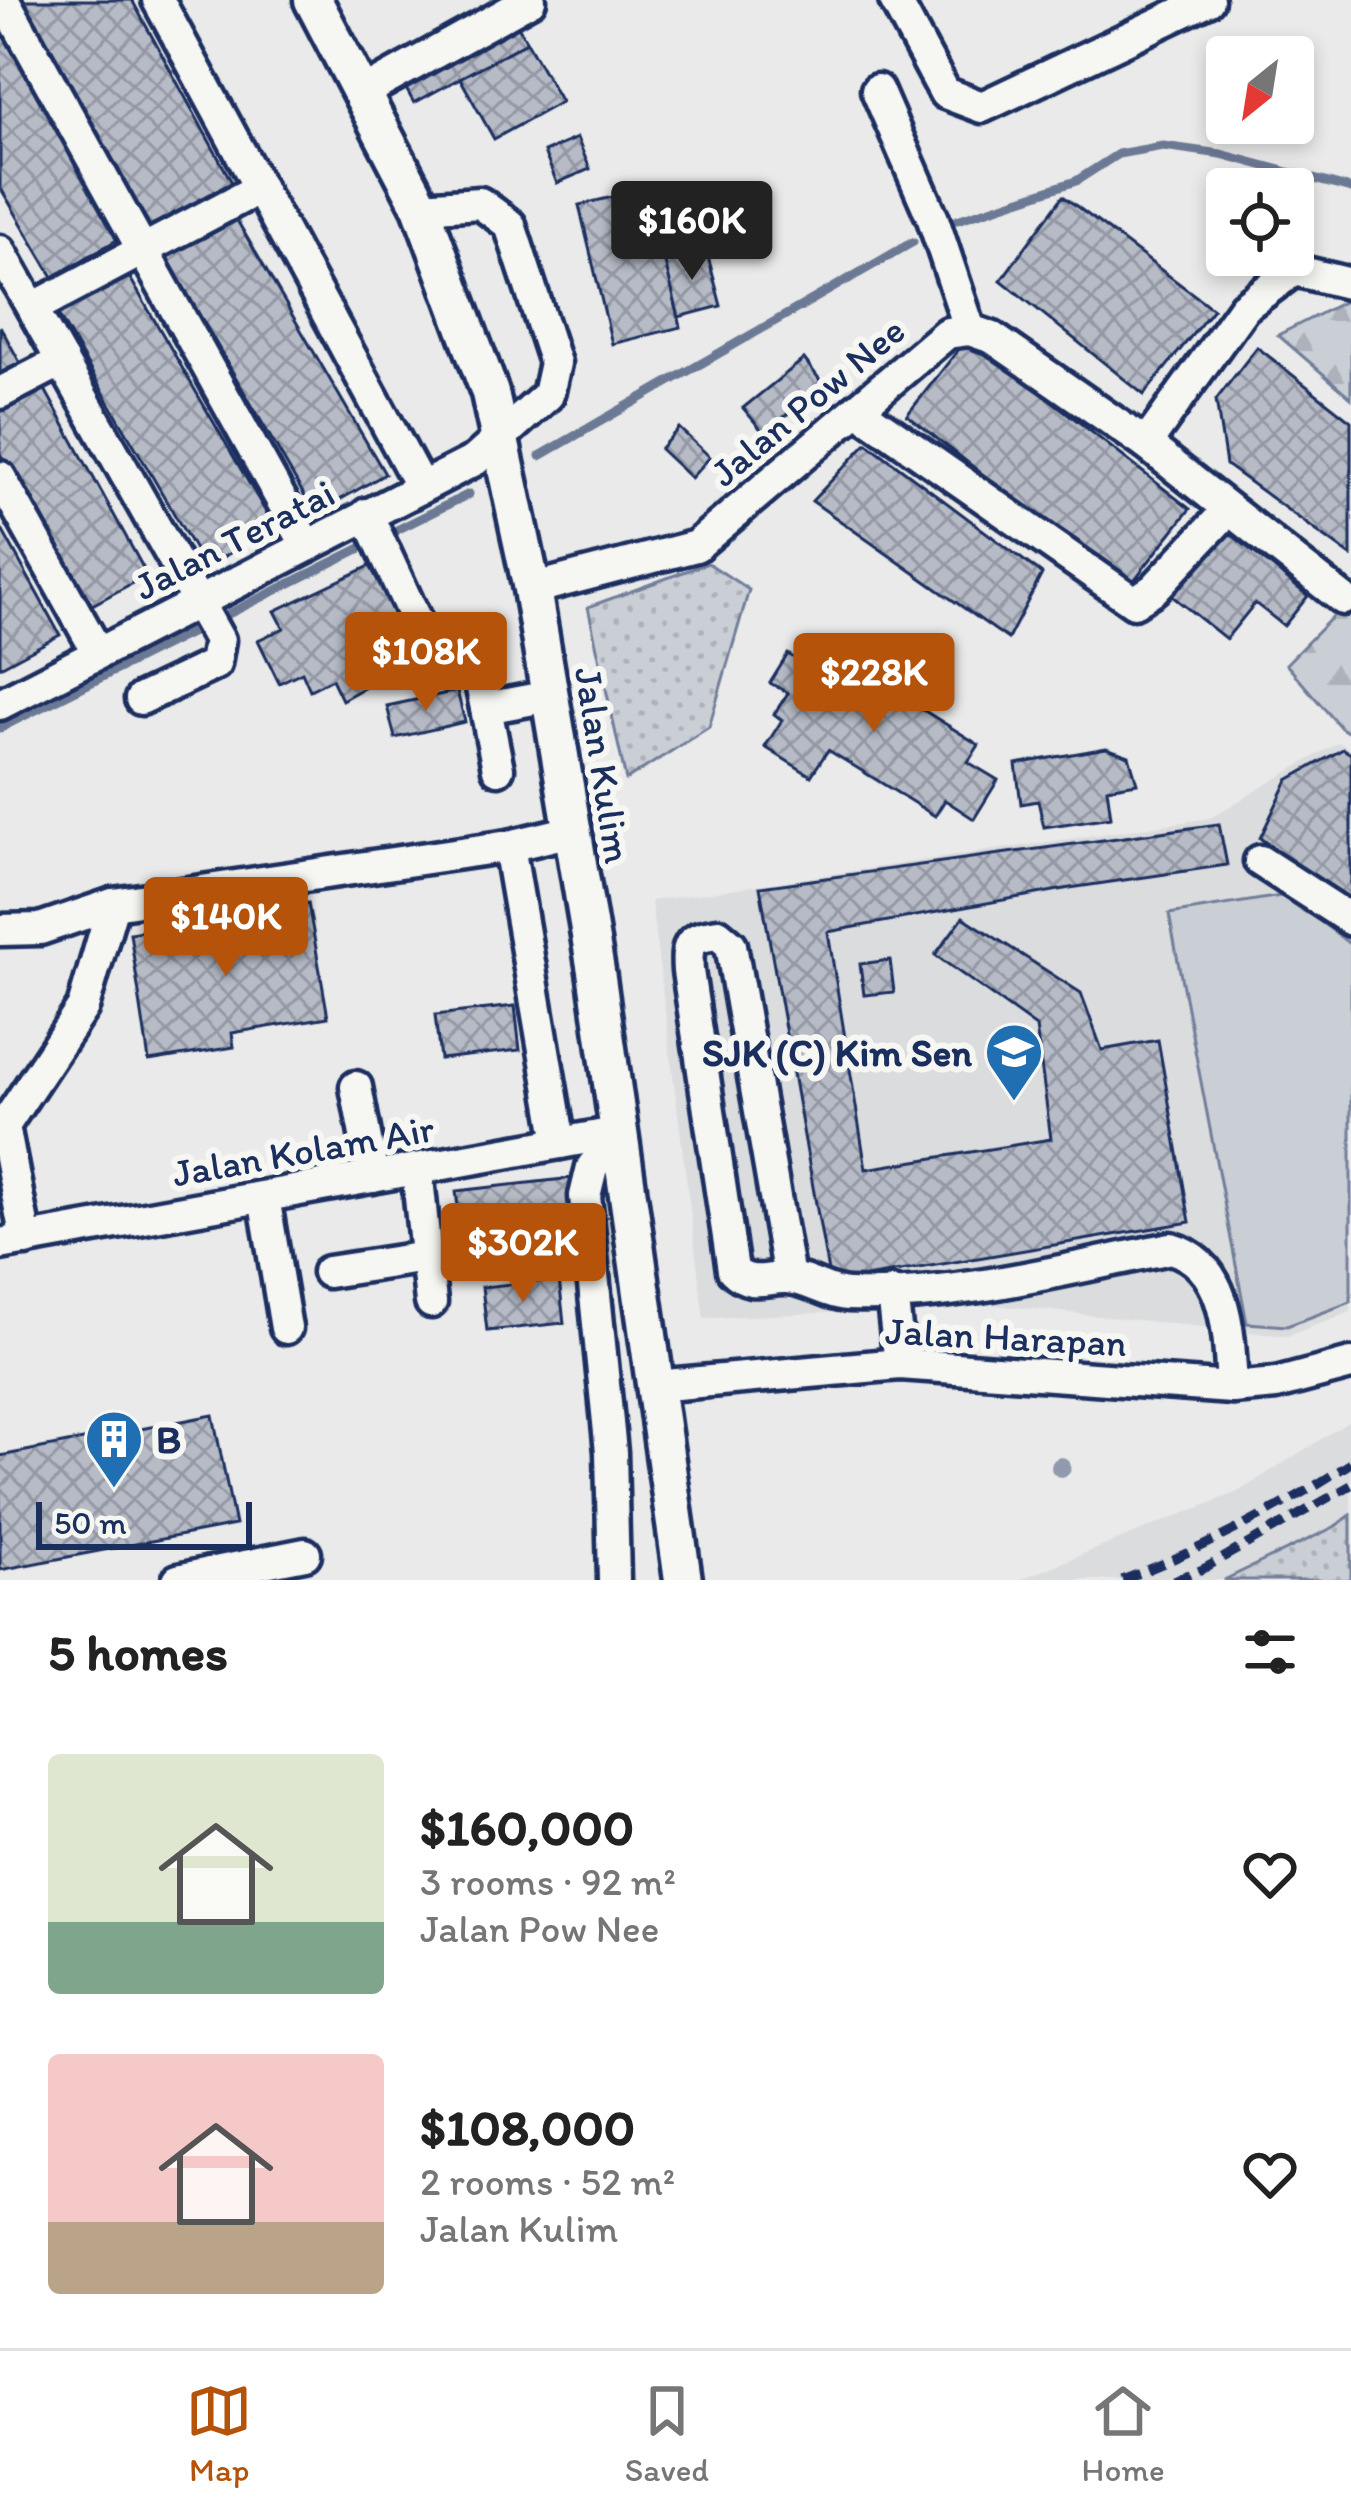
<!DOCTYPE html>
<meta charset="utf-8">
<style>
:root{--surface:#fff;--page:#f2f2f2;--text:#222;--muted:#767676;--line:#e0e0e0;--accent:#b45309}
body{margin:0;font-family:Itim,sans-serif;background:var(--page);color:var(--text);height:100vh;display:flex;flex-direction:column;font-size:45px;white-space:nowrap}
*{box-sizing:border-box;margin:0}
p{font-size:39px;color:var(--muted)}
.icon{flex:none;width:66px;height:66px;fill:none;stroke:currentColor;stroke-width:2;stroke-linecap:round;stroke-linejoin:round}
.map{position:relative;height:1580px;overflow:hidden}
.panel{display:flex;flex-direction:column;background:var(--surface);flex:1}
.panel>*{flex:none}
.needle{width:78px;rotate:210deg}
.buttons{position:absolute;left:1206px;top:36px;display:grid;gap:24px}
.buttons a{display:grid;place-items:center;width:108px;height:108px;border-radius:12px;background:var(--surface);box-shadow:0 6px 18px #0003;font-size:60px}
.scale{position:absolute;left:36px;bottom:30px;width:216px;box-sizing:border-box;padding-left:12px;border:6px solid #1b2f5e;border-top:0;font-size:33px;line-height:42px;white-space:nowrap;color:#1b2f5e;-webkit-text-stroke:9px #f6f6f2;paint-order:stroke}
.price{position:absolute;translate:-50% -102px;padding:0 27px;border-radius:12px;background:var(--accent);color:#fff;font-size:39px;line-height:78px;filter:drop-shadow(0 3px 6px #0008)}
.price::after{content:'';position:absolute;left:50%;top:72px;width:36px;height:27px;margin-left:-18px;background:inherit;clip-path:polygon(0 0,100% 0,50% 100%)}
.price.selected{background:#222;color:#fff}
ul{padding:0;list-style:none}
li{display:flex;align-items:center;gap:36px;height:300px;padding:0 48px}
li span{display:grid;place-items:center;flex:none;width:336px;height:240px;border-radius:12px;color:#555}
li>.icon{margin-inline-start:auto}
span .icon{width:144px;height:144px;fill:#fffc;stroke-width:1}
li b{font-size:51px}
h2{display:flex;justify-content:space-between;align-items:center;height:144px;padding:0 48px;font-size:51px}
.menu{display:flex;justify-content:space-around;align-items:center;height:168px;border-top:3px solid var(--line);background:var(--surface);font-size:33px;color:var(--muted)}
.menu a{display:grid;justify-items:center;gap:6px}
.menu .selected{color:var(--accent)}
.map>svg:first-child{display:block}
</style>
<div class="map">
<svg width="1351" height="1580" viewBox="0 0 1351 1580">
<defs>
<pattern id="grass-dots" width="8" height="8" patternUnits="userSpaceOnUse" patternTransform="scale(3)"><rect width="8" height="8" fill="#caced5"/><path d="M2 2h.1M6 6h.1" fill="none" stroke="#adb1b9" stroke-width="1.8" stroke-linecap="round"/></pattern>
<pattern id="forest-firs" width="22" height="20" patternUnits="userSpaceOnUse" patternTransform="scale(3)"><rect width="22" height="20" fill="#caced5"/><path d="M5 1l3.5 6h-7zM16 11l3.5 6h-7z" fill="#adb1b9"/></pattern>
<pattern id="building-cross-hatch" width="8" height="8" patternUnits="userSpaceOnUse" patternTransform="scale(3)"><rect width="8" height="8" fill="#b6bbc6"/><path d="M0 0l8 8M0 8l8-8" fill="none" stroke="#9398a4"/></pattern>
</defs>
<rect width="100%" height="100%" fill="#e9eae9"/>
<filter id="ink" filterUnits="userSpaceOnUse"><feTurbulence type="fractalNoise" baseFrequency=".00833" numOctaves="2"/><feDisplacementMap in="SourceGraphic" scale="24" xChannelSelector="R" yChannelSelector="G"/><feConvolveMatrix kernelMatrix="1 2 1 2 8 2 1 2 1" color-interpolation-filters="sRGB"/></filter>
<g filter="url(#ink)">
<g fill="#dadcde">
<path d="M1339,742L1351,751V1312L1287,1336L997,1305L704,1318L651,901L1210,818Z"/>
<path d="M1351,1420V1580H1019L1238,1492Z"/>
</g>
<g fill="url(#grass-dots)" stroke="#727e9a" stroke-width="3">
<path d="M708,563L749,590L709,727L626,780L588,607Z"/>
<path d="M1351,1515V1580H1224L1334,1527Z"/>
</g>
<g fill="url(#forest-firs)" stroke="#727e9a" stroke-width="3">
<path d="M1351,298V398L1278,335Z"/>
<path d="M1351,598V734L1341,728L1286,664Z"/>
</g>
<path fill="#caced5" stroke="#727e9a" stroke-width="3" d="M1287,895L1351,945V1302L1287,1326L1247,1323L1169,914Z"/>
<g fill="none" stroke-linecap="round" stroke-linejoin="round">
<g stroke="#6c7995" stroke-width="9">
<path d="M957,220L1076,181L1118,154L1163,146L1221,154L1351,189"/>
<path d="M540,456L913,242"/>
<path d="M0,728L469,494"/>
</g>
</g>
<g fill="url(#building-cross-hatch)" stroke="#1b2f5e" stroke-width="3">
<path d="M18,0H132L235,188L147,236Z"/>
<path d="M513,17L527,42L414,103L400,78Z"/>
<path d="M0,27L122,237L53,277L0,187Z"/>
<path d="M527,42L561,102L494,139L460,78Z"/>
<path d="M577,138L590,169L557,183L544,152Z"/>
<path d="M616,196L632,258L663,251L681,327L612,344L579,205Z"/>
<path d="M1063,196L1213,309L1144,395L1001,280Z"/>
<path d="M235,217L385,474L315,514L166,257Z"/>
<path d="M706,249L721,306L679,317L664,259Z"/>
<path d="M126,271L275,528L205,567L56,311Z"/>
<path d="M0,326L24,370L0,383Z"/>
<path d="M969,336L1190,509L1128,588L907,415Z"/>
<path d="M1257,347L1351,421V556L1226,465L1216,400Z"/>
<path d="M804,359L824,385L764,433L743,408Z"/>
<path d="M42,384L147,575L85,609L0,454V407Z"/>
<path d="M679,428L710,457L691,478L660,449Z"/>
<path d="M867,443L1042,574L1008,639L812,501Z"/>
<path d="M1220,525L1308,596L1284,626L1255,603L1226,639L1167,592Z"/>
<path d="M0,526L60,635L0,667Z"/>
<path d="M370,566L420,656L342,700L332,679L310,690L302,672L279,683L258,640L284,628L275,611Z"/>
<path d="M818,644L979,745L968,762L998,780L974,819L945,800L935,816L828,750L811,776L765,747L782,720L774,714L788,693L770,683L788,654L805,665Z"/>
<path d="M457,691L465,722L395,738L387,706Z"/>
<path d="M1106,748L1129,756L1137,783L1107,788L1111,817L1044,827L1038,801L1021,804L1016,764Z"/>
<path d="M1343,749L1351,754V907L1260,838L1288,780Z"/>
<path d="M1219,824L1227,865L1070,888L828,932L866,1169L1051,1139L1036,1027L935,955L963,917L1081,993L1102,1050L1158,1040L1190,1222L830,1283L760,887Z"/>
<path d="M308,903L328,1017L232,1033L234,1047L149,1061L130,933Z"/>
<path d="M890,960L894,992L864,995L860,964Z"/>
<path d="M515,1006L520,1050L440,1059L435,1015Z"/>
<path d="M573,1178L582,1262L466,1275L456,1191Z"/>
<path d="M559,1279L564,1323L487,1331L482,1287Z"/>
<path d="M213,1415L235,1525L0,1570V1456Z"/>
</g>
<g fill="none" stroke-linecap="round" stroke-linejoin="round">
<g stroke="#1b2f5e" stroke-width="39">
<g id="minor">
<path d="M4,0L307,546"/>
<path d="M158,0L421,487"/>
<path d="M895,0L945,93L982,107L1208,0"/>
<path d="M877,90L933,219L970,330"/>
<path d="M364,92L530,0"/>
<path d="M0,251L219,640L215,664L141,699"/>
<path d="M33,308L260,188"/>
<path d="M0,393L62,361"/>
<path d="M857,409L1134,602L1154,589L1228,510"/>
<path d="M1146,444L1244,307L1294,270L1347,283"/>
<path d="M0,477L98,653"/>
<path d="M367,514L422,634"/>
<path d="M532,589L696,546L947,333L970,330L993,338L1146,444L1343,599"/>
<path d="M474,648L498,769"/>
<path d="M0,704L475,460L548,395L555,363L510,225L480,203L421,207"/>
<path d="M486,708L550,696"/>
<path d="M509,846L560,1143"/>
<path d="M1260,861L1351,920"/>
<path d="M0,930L40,929L113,904L509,846L572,831"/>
<path d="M356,1087L373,1177"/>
<path d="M417,1169L431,1302"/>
<path d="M264,1197L286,1328"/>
<path d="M26,1240L4,1126L83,1007L113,904"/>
<path d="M0,1244L621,1132"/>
<path d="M328,1272L426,1257"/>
<path d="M789,1277L731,945L718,934C690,938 686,941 688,971L733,1270C750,1287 764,1278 785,1278C806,1277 826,1294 848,1295C956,1299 1065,1269 1171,1248C1229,1265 1229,1336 1232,1388"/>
<path d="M892,1293L900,1364"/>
<path d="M655,1386L900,1364L1232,1388L1276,1384L1351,1364"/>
<path d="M210,1573L305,1554"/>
<path d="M178,1580L210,1573L221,1580"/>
<path d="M614,1580L611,1452L585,1196L592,1167L621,1132"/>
</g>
</g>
<g stroke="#1b2f5e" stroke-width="45">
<path id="major" d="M313,0L421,207L490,393L532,589L596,971L683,1580"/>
</g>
<use href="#minor" stroke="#f6f6f2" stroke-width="30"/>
<use href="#major" stroke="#f6f6f2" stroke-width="36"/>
<g stroke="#1b2f5e" stroke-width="9" stroke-dasharray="18 9" stroke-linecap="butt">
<path d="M1122,1580C1203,1549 1278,1510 1351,1463"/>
<path d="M1173,1580L1203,1569L1351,1485"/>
</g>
</g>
<circle fill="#9099ad" cx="1061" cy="1467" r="10"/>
</g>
<defs>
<g id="school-pin" transform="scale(3)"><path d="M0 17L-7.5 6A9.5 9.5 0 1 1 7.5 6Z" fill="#1f6fb2" stroke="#f6f6f2"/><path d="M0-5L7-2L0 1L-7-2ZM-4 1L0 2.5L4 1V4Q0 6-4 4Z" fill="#fff"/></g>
<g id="building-pin" transform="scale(3)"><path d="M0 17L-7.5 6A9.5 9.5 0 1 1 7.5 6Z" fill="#1f6fb2" stroke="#f6f6f2"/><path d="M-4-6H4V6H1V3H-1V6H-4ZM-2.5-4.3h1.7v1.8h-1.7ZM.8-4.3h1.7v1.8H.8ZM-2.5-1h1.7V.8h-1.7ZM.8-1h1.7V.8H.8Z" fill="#fff"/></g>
</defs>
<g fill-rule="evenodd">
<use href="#school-pin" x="1014" y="1052"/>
<use href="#building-pin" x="114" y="1439"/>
</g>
<g text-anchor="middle" stroke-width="12" stroke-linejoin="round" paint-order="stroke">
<g font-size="39" fill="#1b2f5e" stroke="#f6f6f2">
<text transform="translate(807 401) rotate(-40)" y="14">Jalan Pow Nee</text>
<text transform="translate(234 539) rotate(-27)" y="14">Jalan Teratai</text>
<text transform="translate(604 765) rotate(81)" y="14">Jalan Kulim</text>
<text transform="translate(303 1150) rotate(-10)" y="14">Jalan Kolam Air</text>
<text transform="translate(1006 1336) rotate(3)" y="14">Jalan Harapan</text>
</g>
<g font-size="39" font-weight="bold" fill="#1b2f5e" stroke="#f6f6f2" text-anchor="end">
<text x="972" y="1066">SJK (C) Kim Sen</text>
<text x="156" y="1453" text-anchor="start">B</text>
</g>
</g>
</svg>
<div class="buttons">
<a><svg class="needle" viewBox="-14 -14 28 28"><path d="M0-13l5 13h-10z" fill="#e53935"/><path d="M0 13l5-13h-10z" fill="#767676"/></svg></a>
<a><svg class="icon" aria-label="locate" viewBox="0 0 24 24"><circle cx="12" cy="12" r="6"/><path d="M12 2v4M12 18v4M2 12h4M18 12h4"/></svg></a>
</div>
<div class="scale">50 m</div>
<b class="price selected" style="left:692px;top:283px">$160K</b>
<b class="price" style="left:426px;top:714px">$108K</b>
<b class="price" style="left:874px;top:735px">$228K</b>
<b class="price" style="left:226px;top:979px">$140K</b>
<b class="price" style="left:523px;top:1305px">$302K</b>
</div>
<section class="panel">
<h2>5 homes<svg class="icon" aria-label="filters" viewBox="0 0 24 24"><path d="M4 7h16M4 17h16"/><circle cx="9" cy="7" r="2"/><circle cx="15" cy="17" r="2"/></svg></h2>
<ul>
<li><span style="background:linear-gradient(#dfe7d0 70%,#7fa58c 0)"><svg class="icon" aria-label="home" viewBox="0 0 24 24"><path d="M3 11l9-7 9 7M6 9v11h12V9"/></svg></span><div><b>$160,000</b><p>3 rooms · 92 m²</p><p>Jalan Pow Nee</p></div><svg class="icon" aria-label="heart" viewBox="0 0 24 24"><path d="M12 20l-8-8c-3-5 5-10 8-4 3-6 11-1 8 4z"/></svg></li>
<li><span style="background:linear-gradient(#f6c9c9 70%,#b9a48a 0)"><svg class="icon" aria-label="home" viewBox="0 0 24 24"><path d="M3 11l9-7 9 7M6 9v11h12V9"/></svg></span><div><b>$108,000</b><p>2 rooms · 52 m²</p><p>Jalan Kulim</p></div><svg class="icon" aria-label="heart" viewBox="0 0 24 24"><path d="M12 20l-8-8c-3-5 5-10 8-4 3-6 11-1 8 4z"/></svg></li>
</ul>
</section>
<nav class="menu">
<a class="selected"><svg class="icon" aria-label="map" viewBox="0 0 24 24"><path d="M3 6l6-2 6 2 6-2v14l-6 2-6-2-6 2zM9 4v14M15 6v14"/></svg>Map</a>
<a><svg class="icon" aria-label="saved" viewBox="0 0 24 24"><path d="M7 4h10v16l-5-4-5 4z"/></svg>Saved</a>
<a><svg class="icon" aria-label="home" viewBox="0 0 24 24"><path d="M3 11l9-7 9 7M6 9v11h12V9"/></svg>Home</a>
</nav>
